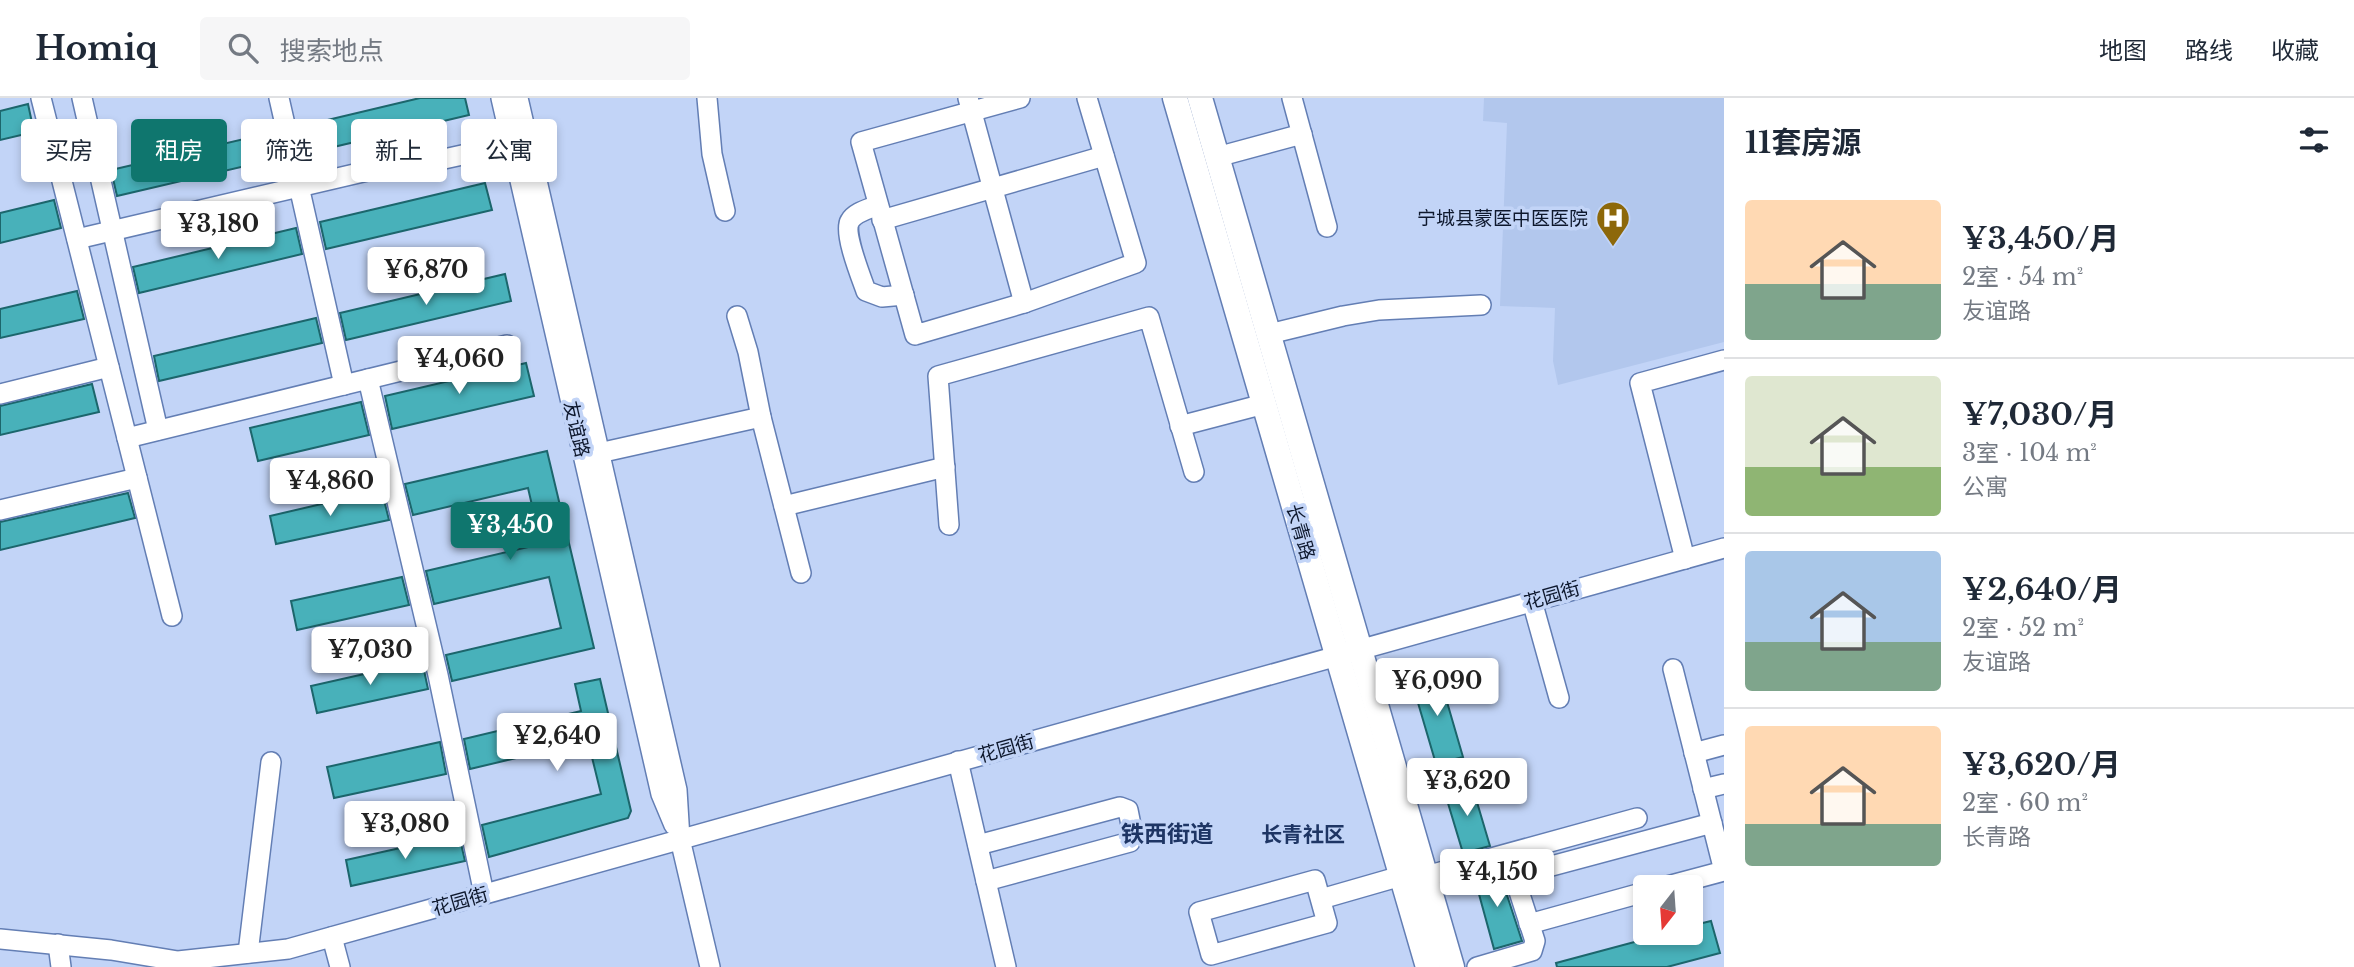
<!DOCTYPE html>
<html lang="zh">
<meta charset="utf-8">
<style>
:root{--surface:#fff;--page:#f6f6f7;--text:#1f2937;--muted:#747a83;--line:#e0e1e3;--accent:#0f766e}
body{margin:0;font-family:"Libre Baskerville","Noto Sans SC",serif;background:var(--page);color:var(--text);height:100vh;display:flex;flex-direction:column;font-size:26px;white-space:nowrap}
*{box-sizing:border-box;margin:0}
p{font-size:23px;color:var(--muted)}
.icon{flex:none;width:38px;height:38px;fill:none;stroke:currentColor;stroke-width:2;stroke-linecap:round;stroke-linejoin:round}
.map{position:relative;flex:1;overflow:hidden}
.panel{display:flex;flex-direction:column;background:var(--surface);width:630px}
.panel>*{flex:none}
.banner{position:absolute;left:21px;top:21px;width:665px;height:63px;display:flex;gap:14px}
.needle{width:46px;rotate:197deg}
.tools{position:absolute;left:1633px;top:777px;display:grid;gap:14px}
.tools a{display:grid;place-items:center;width:70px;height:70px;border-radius:7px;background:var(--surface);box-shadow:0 4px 10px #0003;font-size:35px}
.price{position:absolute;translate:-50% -60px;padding:0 16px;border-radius:7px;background:#fff;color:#222;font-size:23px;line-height:46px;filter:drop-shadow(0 2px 4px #0008)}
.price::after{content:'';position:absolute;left:50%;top:42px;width:21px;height:16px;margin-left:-10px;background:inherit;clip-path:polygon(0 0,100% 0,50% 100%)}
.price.active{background:var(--accent);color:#fff}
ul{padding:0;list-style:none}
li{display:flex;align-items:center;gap:21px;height:175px;padding:0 21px}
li+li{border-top:2px solid var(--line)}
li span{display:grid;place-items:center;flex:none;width:196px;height:140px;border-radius:7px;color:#555}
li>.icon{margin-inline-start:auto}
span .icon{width:84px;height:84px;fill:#fffc;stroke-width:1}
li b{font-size:30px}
h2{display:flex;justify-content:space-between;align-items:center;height:84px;padding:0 21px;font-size:30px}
.tag{padding:0 24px;border-radius:7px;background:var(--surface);box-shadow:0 4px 10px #0003;font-size:24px;line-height:63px}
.tag.active{background:var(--accent);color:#fff}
header{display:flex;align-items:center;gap:42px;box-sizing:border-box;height:98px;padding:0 35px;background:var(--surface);border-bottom:2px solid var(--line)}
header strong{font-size:33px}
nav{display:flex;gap:38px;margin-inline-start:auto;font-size:24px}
.search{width:490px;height:63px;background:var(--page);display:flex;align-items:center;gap:18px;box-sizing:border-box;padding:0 24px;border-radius:7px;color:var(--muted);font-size:26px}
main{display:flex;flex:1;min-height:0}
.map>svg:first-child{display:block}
</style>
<header>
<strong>Homiq</strong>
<div class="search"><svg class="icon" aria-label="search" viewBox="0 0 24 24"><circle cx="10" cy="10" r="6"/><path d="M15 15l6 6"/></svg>搜索地点</div>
<nav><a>地图</a><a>路线</a><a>收藏</a></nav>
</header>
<main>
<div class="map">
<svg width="1724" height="869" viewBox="0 0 1724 869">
<rect width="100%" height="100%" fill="#c2d4f7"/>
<path fill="#b2c7ed" d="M1484,0H1724V244L1558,287L1553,263L1555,210L1500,208L1507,25L1483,23Z"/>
<g fill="#48b1ba" stroke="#1c666c" stroke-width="2">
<path d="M420,0H465L469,17L304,56L298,29Z"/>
<path d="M28,6L34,34L0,42V13Z"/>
<path d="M274,34L280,60L117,98L111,72Z"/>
<path d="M485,85L492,112L326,151L320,124Z"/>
<path d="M54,102L61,130L0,145V115Z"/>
<path d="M296,130L302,156L139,195L133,169Z"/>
<path d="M505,176L511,203L346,242L340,215Z"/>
<path d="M77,193L84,221L0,240V211Z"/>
<path d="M316,220L322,245L159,283L154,258Z"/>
<path d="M526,265L534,298L392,331L385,298Z"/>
<path d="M92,286L99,314L0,337V308Z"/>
<path d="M361,304L369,337L258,363L250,330Z"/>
<path d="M547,353L594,550L452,583L446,557L561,530L549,479L434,506L426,473L541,446L528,390L413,417L405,386Z"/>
<path d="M373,394V396L382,394L389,422L276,446L270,418Z"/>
<path d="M128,395L135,420L0,452V424Z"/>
<path d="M402,479L409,507L297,532L291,503Z"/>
<path d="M422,563L428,591L317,615L311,588Z"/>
<path d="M1438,573L1463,659L1436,666L1411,581Z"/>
<path d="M600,581L631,713L628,720L489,759L482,727L601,696L588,643L470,671L464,641L581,613L575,586Z"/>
<path d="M440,644L446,676L334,700L327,669Z"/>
<path d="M1471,684L1490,748L1463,755L1444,692Z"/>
<path d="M459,737L465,763L351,788L346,762Z"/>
<path d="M1505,770L1502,782L1522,843L1494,851L1474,778Z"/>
<path d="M1711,823L1720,855L1667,869H1557L1556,865L1668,835H1690V828Z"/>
</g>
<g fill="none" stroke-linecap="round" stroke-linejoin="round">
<g stroke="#637eb4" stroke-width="22">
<g id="minor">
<path d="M41,0L172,518"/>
<path d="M82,0L158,332"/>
<path d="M279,0L344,287"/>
<path d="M501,0L661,696L674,727"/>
<path d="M518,0L677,692L680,741L710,869"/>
<path d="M707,0L712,56L725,113"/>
<path d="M968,0L1024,205"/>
<path d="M1020,0L861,44L915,237L1024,205L1136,165L1087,0"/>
<path d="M1292,0L1327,129"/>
<path d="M1217,59L1302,36"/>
<path d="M878,107C869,111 855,114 850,123C843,134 861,179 866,193L882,199L904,197"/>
<path d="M882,122L1104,58"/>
<path d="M77,141L423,60L444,61L512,46"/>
<path d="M737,218L748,254L761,319L801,475"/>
<path d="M1269,236L1343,218L1379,212L1481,207"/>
<path d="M368,281L438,577L484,796"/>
<path d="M0,296L109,269"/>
<path d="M1180,328L1264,306"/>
<path d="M127,340L507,247"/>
<path d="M599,355L761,319"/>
<path d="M784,408L945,369"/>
<path d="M0,412L137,380"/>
<path d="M949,427L938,278L1149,219L1194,374"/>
<path d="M1685,461L1640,285L1724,262"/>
<path d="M1532,503L1559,600"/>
<path d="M1694,655L1724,647"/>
<path d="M958,663L1006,869"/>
<path d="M1703,691L1724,686"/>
<path d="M978,747L1120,709L1128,712L1133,737L1130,744L986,783"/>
<path d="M1426,778L1637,720"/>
<path d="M1315,782L1327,825L1211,857L1199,814Z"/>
<path d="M1664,789L1724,773L1673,571"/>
<path d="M1321,801L1401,778"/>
<path d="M1529,826L1645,794"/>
<path d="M332,839L340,869"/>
<path d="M0,841L111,852L178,863L288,851L1724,450"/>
<path d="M58,846L61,869"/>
<path d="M248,855L271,664"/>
<path d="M1477,869L1532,853L1535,843L1514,778L1712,725"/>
</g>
</g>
<g stroke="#637eb4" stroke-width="27">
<g id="major">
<path d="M1175,0L1428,869"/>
<path d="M1200,0L1452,869"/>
</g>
</g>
<use href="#minor" stroke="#fff" stroke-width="19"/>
<use href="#major" stroke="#fff" stroke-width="24"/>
</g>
<defs>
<g id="hospital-pin" transform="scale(1.75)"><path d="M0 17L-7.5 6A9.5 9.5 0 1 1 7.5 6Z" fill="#8d680a" stroke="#c2d4f7"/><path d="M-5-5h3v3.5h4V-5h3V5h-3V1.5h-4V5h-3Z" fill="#fff"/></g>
</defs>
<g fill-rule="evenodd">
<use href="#hospital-pin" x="1613" y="120"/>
</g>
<g text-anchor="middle" stroke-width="7" stroke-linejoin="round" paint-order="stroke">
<g font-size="19" fill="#0e182d" stroke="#c2d4f7" text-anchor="end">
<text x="1588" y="127">宁城县蒙医中医医院</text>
</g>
<g font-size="19" fill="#0e182d" stroke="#c2d4f7">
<text transform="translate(577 331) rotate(77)" y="7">友谊路</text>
<text transform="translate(1301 434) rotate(74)" y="7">长青路</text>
<text transform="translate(1552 497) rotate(-16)" y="7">花园街</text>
<text transform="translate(1006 650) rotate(-16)" y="7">花园街</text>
<text transform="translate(460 803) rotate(-16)" y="7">花园街</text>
</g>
<g font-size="21" font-weight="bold" fill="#1e3564" stroke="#c2d4f7">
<text x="1303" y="744">长青社区</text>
</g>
<g font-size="23" font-weight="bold" fill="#1e3564" stroke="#c2d4f7">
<text x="1167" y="744">铁西街道</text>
</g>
</g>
</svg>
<div class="tools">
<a><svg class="needle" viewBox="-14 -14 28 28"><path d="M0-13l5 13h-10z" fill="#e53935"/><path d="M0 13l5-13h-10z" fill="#747a83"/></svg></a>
</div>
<b class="price" style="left:218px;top:163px">¥3,180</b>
<b class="price" style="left:426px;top:209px">¥6,870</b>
<b class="price" style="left:459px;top:298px">¥4,060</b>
<b class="price" style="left:330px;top:420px">¥4,860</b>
<b class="price active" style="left:510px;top:464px">¥3,450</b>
<b class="price" style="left:370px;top:589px">¥7,030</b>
<b class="price" style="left:1437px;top:620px">¥6,090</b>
<b class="price" style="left:557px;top:675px">¥2,640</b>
<b class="price" style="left:1467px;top:720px">¥3,620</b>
<b class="price" style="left:405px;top:763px">¥3,080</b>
<b class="price" style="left:1497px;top:811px">¥4,150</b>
<div class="banner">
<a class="tag">买房</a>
<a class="tag active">租房</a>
<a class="tag">筛选</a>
<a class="tag">新上</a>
<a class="tag">公寓</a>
</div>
</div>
<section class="panel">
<h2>11套房源<svg class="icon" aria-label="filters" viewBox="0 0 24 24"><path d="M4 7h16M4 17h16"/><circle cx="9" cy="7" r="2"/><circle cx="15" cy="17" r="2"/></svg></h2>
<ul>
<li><span style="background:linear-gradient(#ffd9b3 60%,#7fa58c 0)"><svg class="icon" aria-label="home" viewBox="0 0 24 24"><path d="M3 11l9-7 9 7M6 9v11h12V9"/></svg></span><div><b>¥3,450/月</b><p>2室 · 54 m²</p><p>友谊路</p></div></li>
<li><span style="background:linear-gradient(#dfe7d0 65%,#8fb573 0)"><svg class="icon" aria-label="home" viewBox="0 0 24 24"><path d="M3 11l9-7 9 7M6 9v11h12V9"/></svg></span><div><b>¥7,030/月</b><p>3室 · 104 m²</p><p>公寓</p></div></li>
<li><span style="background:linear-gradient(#a9c7e8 65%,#7fa58c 0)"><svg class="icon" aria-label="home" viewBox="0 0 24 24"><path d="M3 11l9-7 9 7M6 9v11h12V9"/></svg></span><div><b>¥2,640/月</b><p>2室 · 52 m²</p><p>友谊路</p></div></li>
<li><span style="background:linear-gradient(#ffd9b3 70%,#7fa58c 0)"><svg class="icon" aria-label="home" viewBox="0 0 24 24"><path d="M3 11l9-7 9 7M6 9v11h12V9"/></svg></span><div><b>¥3,620/月</b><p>2室 · 60 m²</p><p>长青路</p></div></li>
</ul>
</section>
</main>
